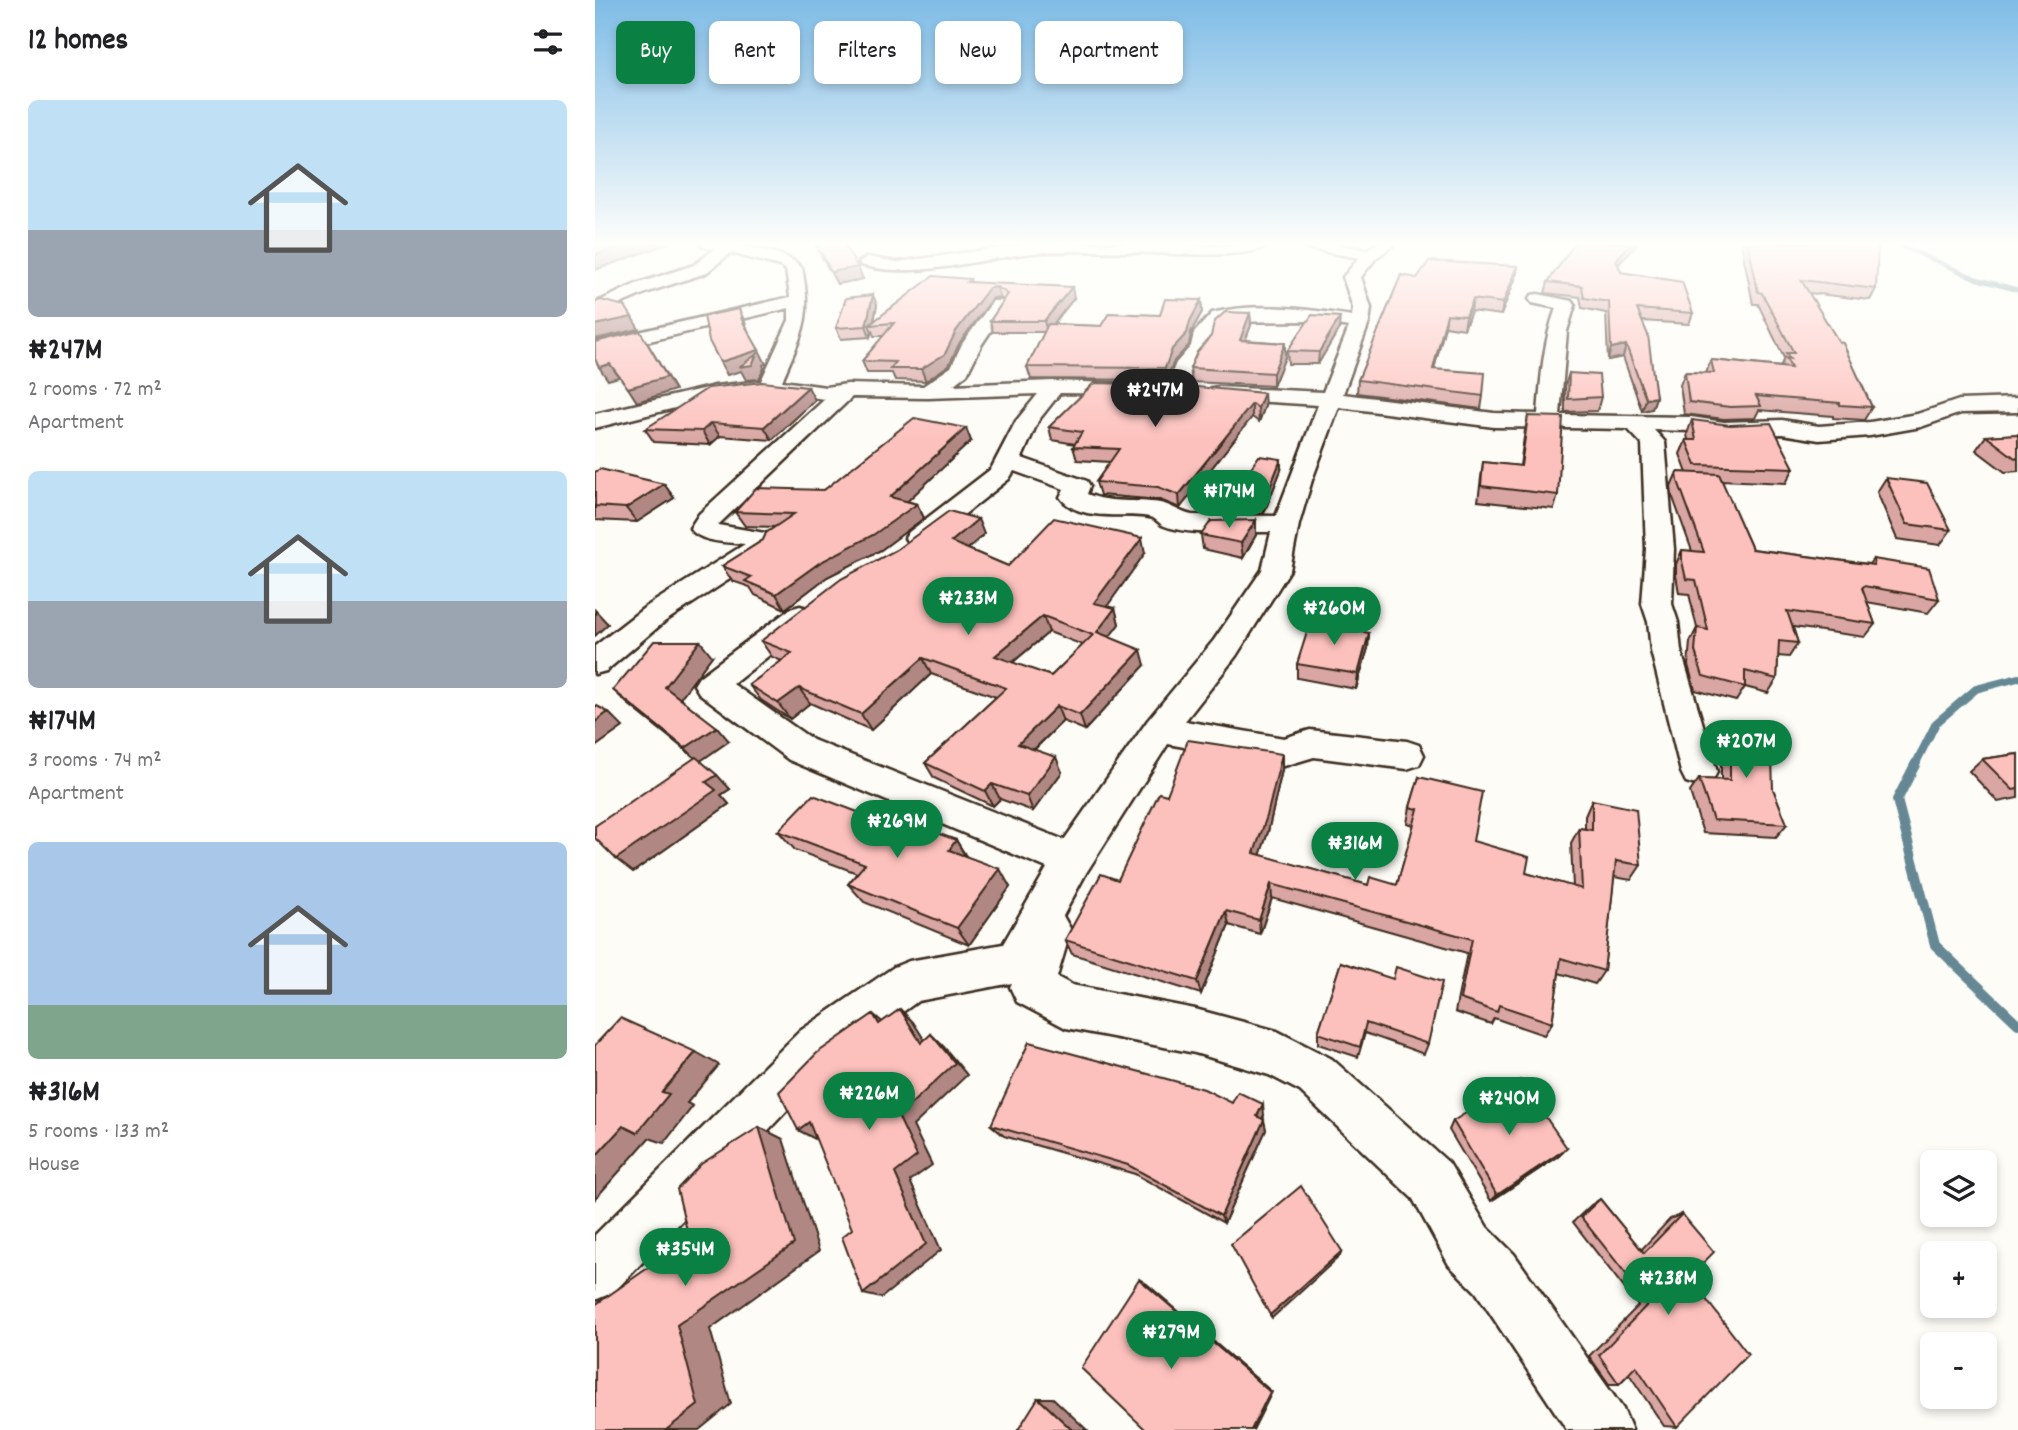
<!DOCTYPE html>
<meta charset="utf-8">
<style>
:root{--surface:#fff;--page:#f6f6f6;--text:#202124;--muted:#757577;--accent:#0b8043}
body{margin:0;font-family:Dekko,sans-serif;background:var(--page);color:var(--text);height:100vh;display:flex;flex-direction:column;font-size:26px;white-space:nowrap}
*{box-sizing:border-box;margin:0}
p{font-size:23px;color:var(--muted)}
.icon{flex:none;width:38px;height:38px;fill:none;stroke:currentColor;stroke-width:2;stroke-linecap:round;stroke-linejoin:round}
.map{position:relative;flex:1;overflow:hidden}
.side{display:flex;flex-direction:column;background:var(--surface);width:595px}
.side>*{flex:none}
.guide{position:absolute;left:21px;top:21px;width:665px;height:63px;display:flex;gap:14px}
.fabs{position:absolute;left:1325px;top:1150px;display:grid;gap:14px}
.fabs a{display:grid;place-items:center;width:77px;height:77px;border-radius:10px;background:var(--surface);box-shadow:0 4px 10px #0003;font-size:35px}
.price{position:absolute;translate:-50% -60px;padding:0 16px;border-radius:24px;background:var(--accent);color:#fff;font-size:23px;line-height:46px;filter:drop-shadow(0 2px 4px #0008)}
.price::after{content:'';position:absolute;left:50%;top:42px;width:21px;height:16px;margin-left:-10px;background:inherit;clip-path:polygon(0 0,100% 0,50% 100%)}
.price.selected{background:#222;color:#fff}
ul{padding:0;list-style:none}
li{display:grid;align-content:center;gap:14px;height:371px;padding:0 28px}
li span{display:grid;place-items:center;height:217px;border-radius:10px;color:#555}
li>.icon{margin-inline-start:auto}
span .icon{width:126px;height:126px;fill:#fffc;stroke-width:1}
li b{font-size:30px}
h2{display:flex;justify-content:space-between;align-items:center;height:84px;padding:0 28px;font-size:30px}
.chip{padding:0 24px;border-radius:10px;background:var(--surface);box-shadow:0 4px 10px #0003;font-size:24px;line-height:63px}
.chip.selected{background:var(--accent);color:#fff}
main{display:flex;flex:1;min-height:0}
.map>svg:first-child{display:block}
</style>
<main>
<section class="side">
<h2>12 homes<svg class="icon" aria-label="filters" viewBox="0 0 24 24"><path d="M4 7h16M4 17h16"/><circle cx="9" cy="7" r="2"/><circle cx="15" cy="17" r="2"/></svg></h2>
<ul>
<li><span style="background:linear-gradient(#bfe0f5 60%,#9aa5b1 0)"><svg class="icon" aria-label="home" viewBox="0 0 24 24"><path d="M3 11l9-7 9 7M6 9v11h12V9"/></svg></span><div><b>₦247M</b><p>2 rooms · 72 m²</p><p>Apartment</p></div></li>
<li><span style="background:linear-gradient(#bfe0f5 60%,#9aa5b1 0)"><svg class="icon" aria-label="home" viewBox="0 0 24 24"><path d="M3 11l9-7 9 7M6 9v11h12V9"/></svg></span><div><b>₦174M</b><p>3 rooms · 74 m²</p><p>Apartment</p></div></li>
<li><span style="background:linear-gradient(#a9c7e8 75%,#7fa58c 0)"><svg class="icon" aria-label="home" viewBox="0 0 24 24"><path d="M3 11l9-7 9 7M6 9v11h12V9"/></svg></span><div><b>₦316M</b><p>5 rooms · 133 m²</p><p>House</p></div></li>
</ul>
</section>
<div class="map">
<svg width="1423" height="1430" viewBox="0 0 1423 1430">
<rect width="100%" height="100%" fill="#fdfcf7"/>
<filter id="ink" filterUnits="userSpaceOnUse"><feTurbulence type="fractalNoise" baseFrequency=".0143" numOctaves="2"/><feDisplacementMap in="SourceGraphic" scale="14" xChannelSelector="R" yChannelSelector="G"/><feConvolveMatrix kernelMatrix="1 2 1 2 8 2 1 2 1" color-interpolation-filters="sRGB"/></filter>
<g filter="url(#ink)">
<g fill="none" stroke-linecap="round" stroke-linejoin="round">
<path stroke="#658894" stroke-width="4.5" d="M1300,243L1382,279L1423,290"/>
<path stroke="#658894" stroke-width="8" d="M1320,765L1341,723L1381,689L1423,678"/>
<path stroke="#658894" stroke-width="10" d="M1321,763L1302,800L1340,945L1423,1024"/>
<g stroke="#3b2a1e" stroke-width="5">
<g id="minor">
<path d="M105,243C130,243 191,248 207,268C218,321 206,334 187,381L231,387L252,384L328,386L356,367L367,344L398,301H410L413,305L387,344L372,374L358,385L458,381L546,384L550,388L546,392L539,394L465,393L443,421L427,458L492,481L495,486L492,494C516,504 540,499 565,503C577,505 585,513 597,515L681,516L723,405L624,399L616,398L613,393L616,388L624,387L728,392L754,327L716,321L629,322L618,334L615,347L601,364L588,393H574L570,389L581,363L596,346L599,333L617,313C662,302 712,309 757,316L758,308L748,277L764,258L710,248L702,243H736L772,250L782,243H801L781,258L766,277L776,308L774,323L748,394L899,413L943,414C946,378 948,343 961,308L937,303L934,299L937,295L943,294L977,301L980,305L972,331L965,415L1096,417L1129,422L1187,420L1224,426L1275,422L1322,414L1364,400L1423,398V412L1366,413L1326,427L1275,436L1224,440L1187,434L1129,436L1096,431L1059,430L1070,442L1079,549L1077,604L1083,622L1086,651L1122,772L1117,782L1104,786L1091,782L1086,772L1056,651L1053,622L1047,604L1051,549L1047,444L1033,429L899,427L744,407L717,480L704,524L695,570L641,656L590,721L689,738L715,730L812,741L824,745L829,755L824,765L812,769L719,757L689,766L573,744L491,873L468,916L476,930L462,977L477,985L600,1009L682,1031L737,1059L854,1163L892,1227L919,1254L1028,1409L1037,1430H972L881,1292L854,1265L818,1199L705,1091L674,1075L600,1053L471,1028L422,1002L415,987L417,983L323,1001L237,1063L19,1292L0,1300V1235L205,1031L299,967L314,961L408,944L452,868L194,760L104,693L99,685L104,677L195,609L205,606L215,609L220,616L215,623L138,684L218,740L469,840L553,720L619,640L667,570L676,532C645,531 595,537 567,525C564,523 562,520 558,518C535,510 485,525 465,497L469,489L419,471L414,479L332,544L323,546L314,544L310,538L314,532L396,469L421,421L443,394L333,398L257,397L123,525L176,534L180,540L176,552L69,622L11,671L0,674V646L49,608L150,544C133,542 105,543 95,528L104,514L230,399L174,392L120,398L0,428V414L120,386L166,381L194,320V308L0,354V342L195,297L191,270L185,266L135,253L111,273L53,292L0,315V303L41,284L99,265L120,249L107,246Z"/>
<path d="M549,243L618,246L677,243C658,262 559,252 530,252C498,251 462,250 429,254C376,261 319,279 266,265L264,262L272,257L302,262L433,244Z"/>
</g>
</g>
<use href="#minor" fill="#fdfcf7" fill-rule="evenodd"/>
</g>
<g fill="#daa6a3" stroke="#3b2a1e" stroke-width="2" fill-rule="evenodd">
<path d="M219,243H248L268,279L242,284Z"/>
<path d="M1043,243L1023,265L1026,272L1098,313L1094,324L1047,321L1061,397L1057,409L1047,411L1028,357L1013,360L1011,313L987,308L985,297L950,293L953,282Z"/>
<path d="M1146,243H1268L1281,289L1275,300L1214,293L1277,407L1269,420L1238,418V416L1164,410L1160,418L1129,419L1089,414L1085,385L1090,372L1111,373L1116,360L1187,367L1186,365L1189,358L1163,304H1158Z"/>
<path d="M923,266L921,277L906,315L876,311L869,329L850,326L839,369L888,396L886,409L762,393L763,380L822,278Z"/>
<path d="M375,279L376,282L479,298L458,324L506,326L565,315L606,300L607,312L596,332L594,345L579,361L571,380L436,379L432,367L450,332H398L395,321L409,300L405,298H398L365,342L354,365L331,381L300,380L297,373H272L267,361L289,336H279L277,331L275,337L246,339L241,328L282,305L279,322Z"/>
<path d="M655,313L656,325L650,340L690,343V357L678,386L597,382L595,368Z"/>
<path d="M744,329L723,364H693L692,351Z"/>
<path d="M974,373L1006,397L1002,411L970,412V386Z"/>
<path d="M499,383L670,406L664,422L657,417L585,508L565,500L505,495L501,482L515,462L482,460L478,447L480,444L457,440L454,427Z"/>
<path d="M220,400L177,440L125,436L115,445L59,442L50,429Z"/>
<path d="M933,416L963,495L959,509L883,501L888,462L925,466L930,430Z"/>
<path d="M1097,420L1199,468L1191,483L1126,480L1157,549L1274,564L1278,559L1344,599L1333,613L1272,602L1280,624L1270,637L1198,627L1203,643L1194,657L1183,656L1182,679L1173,693L1150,687L1141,701L1100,690L1093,665L1095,642L1102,628L1094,594L1084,593L1081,575V564L1087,550L1097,551L1077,495L1076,486L1082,472L1092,473L1085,454L1091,440H1093L1092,434Z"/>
<path d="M371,428L376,441L312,501L322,504L329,518L286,550L232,577L190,609L160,595L155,587L137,581L127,566L168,540L180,527L150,526L140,512L229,490Z"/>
<path d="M1423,434V471L1410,472L1381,450L1391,436Z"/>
<path d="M686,470L669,513H633L632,502Z"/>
<path d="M0,472L69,484L79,498L42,522L0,520Z"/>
<path d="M1291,478L1356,530L1345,545L1302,539L1282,492Z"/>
<path d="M389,534L373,549L413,566L550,553L512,606L520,608L524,624L514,637L550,665L490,730L468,721L439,750L467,772L438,811L405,799L398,806L339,778L330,763L401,697L336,674L276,730L215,703L195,719L166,700L154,685L187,661L177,657L166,641ZM454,632L488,645L456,676L417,663Z"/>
<path d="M606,535H661L648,558L608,549Z"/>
<path d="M725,625L761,627L760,631L774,633L773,648L761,689L702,678V664Z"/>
<path d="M117,656L85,698L134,741L105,761L135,789L126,795L134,804L38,872L100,758L33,704L18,690Z"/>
<path d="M1135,720L1178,789L1192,824L1181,837L1108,833L1095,792L1104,779L1126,780V734Z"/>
<path d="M1423,754V798L1403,802L1374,771L1387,759Z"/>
<path d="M687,770L673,832L665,855L773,885H802L819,825L812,823L815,807L824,777L878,841L931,873L978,887L976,843L984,828L990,829V816L997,800L1046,865L1036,880L1019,877L1009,971L1000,984L964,973L957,1023L949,1035L899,1018L896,1024L860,1012L872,953L677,898L665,934L634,925L606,994L477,954L470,940L523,880L572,795Z"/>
<path d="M302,827L361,840L371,856L415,887L374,945L269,902L253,884L262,873L200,850L183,831Z"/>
<path d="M746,962L833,1044L829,1054L770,1033L763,1057L723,1044V1033Z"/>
<path d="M637,1103L669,1115L668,1119L671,1130L629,1223L540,1174L409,1136L396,1125Z"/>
<path d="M858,1121L972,1148L964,1156L896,1201L854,1130Z"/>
<path d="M1005,1199L1046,1250L1075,1219L1087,1214L1094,1277L1082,1427L1069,1426L1034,1374L1024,1384H1014L994,1356L1043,1306L978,1222L996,1205Z"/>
</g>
<g fill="#b18784" stroke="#3b2a1e" stroke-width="2">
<path d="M34,243H75L0,270V255Z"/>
<path d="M1036,243H1043L1018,270L1021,260Z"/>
<path d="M923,266L921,277L906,315L908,303Z"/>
<path d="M263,267L268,279L242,284L236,272Z"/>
<path d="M402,287L405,298H398L365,342L354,365L331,381L326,369L361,331L394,288Z"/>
<path d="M477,287L479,298L452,332L449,321Z"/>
<path d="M278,295L282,305L278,325H274L277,331L275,337L271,326Z"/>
<path d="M878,299L876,311L869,329L871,316Z"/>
<path d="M606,300L607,312L596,332L594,345L579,361L571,380L570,368L577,349Z"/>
<path d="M30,306L44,329L0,339V325Z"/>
<path d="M144,309L150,322L154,333L147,320Z"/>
<path d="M655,313L656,325L646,353L645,340Z"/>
<path d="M852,314L850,326L836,381L838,369Z"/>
<path d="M745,317L744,329L723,364L724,352Z"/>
<path d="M690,343V357L678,386V373Z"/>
<path d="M53,344L80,390L42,402L33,388Z"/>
<path d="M1031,345L1028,357L1013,360L1016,348Z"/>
<path d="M164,350L171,364L168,365L169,368L164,379L151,380L146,371L132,375L125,362Z"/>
<path d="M15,364L24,377L13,380L4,367Z"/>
<path d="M213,387L220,400L177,440L169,427Z"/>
<path d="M669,393L670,406L664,422L663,408Z"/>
<path d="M1061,397L1057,409L1047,411L1051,399Z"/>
<path d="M657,404V417L585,508L584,495Z"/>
<path d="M116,423L125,436L115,445L107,431Z"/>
<path d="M371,428L376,441L302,511L295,497Z"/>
<path d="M686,459V470L669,513V502Z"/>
<path d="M69,484L79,498L42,522L31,508Z"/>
<path d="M322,504L329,518L286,550L232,577L190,609L181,594L224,563Z"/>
<path d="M383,519L389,534L363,558L356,542Z"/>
<path d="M661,520V535L648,558L646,543Z"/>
<path d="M547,538L550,553L503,619L499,603Z"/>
<path d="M520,608L524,624L506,648L502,632Z"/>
<path d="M0,610L13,624L0,636Z"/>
<path d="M448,616L454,632L406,672L400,656Z"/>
<path d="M774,633L773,648L761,689L763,674Z"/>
<path d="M105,641L117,656L83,701L70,687Z"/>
<path d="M546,650L550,665L490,730L485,715Z"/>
<path d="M328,658L336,674L276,730L266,714Z"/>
<path d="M204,688L215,703L195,719L183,703Z"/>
<path d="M462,706L468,721L429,759L423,744Z"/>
<path d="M13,712L28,727L0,747V722Z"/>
<path d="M122,727L134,741L104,762L90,748Z"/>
<path d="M687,754V770L673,832L661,868L659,853Z"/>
<path d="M461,757L467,772L438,811L432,796Z"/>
<path d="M122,775L135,789L126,795L134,804L38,872L21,859L111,782Z"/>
<path d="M397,784L405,799L398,806L390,791Z"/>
<path d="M361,840L372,859L354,850Z"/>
<path d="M405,869L415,887L374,945L362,928Z"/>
<path d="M676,884L677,898L665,934L664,920Z"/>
<path d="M631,911L634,925L606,994L602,981Z"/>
<path d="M305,1009L318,1022L339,1055L326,1043Z"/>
<path d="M278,1014L292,1026L284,1024Z"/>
<path d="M336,1034L349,1047L372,1075L318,1126L337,1165L315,1181L346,1250L286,1298L268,1294L300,1173L303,1116Z"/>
<path d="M101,1052L124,1065L92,1103L98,1106L69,1143L54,1138L0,1199V1157L28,1126L67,1092Z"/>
<path d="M668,1104L669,1115L664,1126L662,1116Z"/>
<path d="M669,1120L671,1130L629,1223L626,1216Z"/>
<path d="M214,1122L222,1140L203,1130Z"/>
<path d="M164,1127L188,1139L224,1251L115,1329L136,1404L104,1430H71L82,1325Z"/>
<path d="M972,1148L964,1156L896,1201L902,1195Z"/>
<path d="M747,1251L745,1256L677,1318L675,1315Z"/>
<path d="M544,1279L552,1284L677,1392L658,1430H656Z"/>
<path d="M443,1398H458L492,1430H477Z"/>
</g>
<g fill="#fdc1bd" stroke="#3b2a1e" stroke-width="2" fill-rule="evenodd">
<path d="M0,243H34L0,255Z"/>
<path d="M221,243H248L263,267L236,272Z"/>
<path d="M980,243H1036L1021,260L1026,272L1087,282L1098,313L1042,309L1053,335L1061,397L1051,399L1031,345L1016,348L1014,302L989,298L987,286L953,282Z"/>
<path d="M1153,243H1268L1283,248L1281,289L1206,280L1244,342L1248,343L1277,407L1245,405V403L1161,396L1166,406L1135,407L1094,402L1090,372L1119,373L1116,360L1196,368L1191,358L1195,359L1191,353H1199L1167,293L1163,292Z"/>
<path d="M834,261L923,266L908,303L878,299L871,316L852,314L838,369L890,373L888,396L763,380L806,275L822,278Z"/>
<path d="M338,276L375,279L372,282L477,287L449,321H395L413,294L402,287L394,288L361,331L350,354L326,369H295L301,362L267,361L299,323L274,325Z"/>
<path d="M278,295L271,326L241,328L251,298Z"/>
<path d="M570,299L606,300L595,321L592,333L577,349L570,368L432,367L453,324L506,326L514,313L565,315Z"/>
<path d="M6,300L30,306L37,317L0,325V302Z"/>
<path d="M144,309L147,320L164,350L125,362L114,341L109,316Z"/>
<path d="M630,312L655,313L645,340L690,343L678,373L595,368L602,352L616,336L619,322Z"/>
<path d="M717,315L745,317L724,352L692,351Z"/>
<path d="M45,331L72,377L33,388L15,364L4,367L0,359V342Z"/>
<path d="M162,354L157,365L144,367Z"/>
<path d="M974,373L1004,375L1006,397L973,399Z"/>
<path d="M167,382L213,387L169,427L116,423L107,431L50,429L113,388Z"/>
<path d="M499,383L579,385L669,393L663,408L657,404L584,495L563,487L501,482L524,449L478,447L487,432L454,427Z"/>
<path d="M933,416L968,417L963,495L886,486L888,462L926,466Z"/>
<path d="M319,418L371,428L295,497L322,504L278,535L224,563L181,594L150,581L156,577L127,566L168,540L171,533L199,514L140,512L161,488L229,490Z"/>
<path d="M1097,420L1135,425L1176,423L1199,468L1101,465L1091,440H1101Z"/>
<path d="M1423,434V457L1420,458L1391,436Z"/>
<path d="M664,456L686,459L669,502H632Z"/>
<path d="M5,469L69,484L31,508L0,506V472Z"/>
<path d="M1082,472L1124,474L1157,549L1279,565L1278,559L1334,568L1344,599L1269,586L1267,588L1280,624L1192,611L1203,643L1184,641L1182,679L1150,671V687L1108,676L1100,651L1102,628L1113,630L1101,580L1091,579L1087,561V550L1109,552L1083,481Z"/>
<path d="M1291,478L1332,483L1356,530L1312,524Z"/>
<path d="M354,511L383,519L356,542L413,566L459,518L547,538L499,603L520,608L502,632L546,650L485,715L462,706L423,744L461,757L432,796L397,784L390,791L330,763L411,688L328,658L266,714L204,688L183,703L154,685L197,653L166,641L246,579L301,550ZM448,616L498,635L456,676L400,656Z"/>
<path d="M661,520L646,543L606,535L616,521Z"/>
<path d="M726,621L761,627L759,630L774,633L763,674L702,664L715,623L725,625Z"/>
<path d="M59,641H105L70,687L122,727L90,748L18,690Z"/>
<path d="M0,705L13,712L0,722Z"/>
<path d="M1135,720L1176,730L1178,789L1192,824L1118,820L1104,779L1135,780Z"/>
<path d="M593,740L687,754L672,816L659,853L773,885L775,877L802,885L823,809L815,807L824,777L887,792L878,841L934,857L931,873L987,889L984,828L997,830V800L1041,809L1046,865L1021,861L1009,971L966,958L957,1023L904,1005L902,1012L865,999L877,939L676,884L664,920L631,911L602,981L470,940L506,874L523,880L564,793L572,795Z"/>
<path d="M1423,754V789L1418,790L1387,759Z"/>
<path d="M101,757L122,775L111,782L121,790L21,859L0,838V826Z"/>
<path d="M218,795L302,827L307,820L361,840L354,850L405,869L362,928L253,884L270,864L183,831Z"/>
<path d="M746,962L798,979L801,967L847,982L833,1044L771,1023L765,1047L723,1033Z"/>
<path d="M305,1009L326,1043L336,1034L360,1063L303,1116L322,1156L300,1173L331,1244L268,1294L247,1237L257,1229L214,1122L203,1130L184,1092L222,1053L278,1014L284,1024Z"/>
<path d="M25,1018L101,1052L67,1092L74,1094L42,1133L28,1126L0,1157V1045Z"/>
<path d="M434,1042L609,1089L637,1103L643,1092L668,1104L662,1116L669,1120L626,1216L533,1165L396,1125Z"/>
<path d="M925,1080L972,1148L902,1195L858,1121Z"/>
<path d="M164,1127L199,1244L82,1325L103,1405L71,1430H0V1305L94,1239L82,1189L106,1164Z"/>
<path d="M706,1186L747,1251L675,1315L636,1244Z"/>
<path d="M1005,1199L1049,1253L1087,1214L1119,1252L1094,1277L1153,1354L1082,1427L1041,1366L1024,1384L1004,1355L1054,1303L986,1217Z"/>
<path d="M544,1279L675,1392L656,1430H551L486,1368Z"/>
<path d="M443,1398L477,1430H423Z"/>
</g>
</g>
<linearGradient id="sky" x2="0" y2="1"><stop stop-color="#7fbce6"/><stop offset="0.55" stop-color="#fefefb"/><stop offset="1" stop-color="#fefefb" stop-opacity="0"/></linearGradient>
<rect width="1423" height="443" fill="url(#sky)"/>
</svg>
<div class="fabs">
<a><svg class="icon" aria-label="layers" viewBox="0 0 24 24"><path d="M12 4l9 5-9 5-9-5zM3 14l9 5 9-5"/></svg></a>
<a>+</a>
<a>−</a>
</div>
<b class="price selected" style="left:560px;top:429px">₦247M</b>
<b class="price" style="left:634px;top:530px">₦174M</b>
<b class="price" style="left:373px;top:637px">₦233M</b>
<b class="price" style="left:739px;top:647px">₦260M</b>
<b class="price" style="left:1151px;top:780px">₦207M</b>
<b class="price" style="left:302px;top:860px">₦269M</b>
<b class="price" style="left:760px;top:882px">₦316M</b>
<b class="price" style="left:274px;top:1132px">₦226M</b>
<b class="price" style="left:914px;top:1137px">₦240M</b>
<b class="price" style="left:90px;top:1288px">₦354M</b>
<b class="price" style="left:1073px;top:1317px">₦238M</b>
<b class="price" style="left:576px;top:1371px">₦279M</b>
<div class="guide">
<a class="chip selected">Buy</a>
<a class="chip">Rent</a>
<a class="chip">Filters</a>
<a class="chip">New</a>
<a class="chip">Apartment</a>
</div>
</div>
</main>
